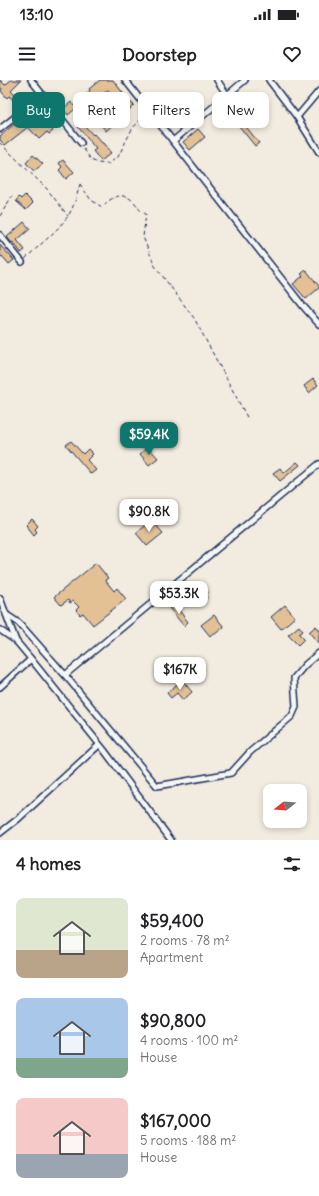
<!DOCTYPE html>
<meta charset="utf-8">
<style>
:root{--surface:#fff;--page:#f6f6f6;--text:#202124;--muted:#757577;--accent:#0f766e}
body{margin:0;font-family:Delius,sans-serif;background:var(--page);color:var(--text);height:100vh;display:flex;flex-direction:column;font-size:15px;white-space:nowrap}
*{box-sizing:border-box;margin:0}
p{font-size:13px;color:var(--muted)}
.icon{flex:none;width:22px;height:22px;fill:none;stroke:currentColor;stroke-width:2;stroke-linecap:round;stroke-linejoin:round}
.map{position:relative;height:760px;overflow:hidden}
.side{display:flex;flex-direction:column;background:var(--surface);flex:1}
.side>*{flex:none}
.banner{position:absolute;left:12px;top:12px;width:295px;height:36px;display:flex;gap:8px}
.needle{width:26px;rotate:253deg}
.fabs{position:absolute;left:263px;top:704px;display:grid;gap:8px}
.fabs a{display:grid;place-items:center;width:44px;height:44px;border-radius:8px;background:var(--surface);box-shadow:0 2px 6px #0003;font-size:20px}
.price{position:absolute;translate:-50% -34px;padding:0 9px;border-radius:8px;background:#fff;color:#222;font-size:13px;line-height:26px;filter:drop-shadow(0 1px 2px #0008)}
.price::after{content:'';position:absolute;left:50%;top:24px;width:12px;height:9px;margin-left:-6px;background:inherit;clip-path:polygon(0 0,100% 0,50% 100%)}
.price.selected{background:var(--accent);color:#fff}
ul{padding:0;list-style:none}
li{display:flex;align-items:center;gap:12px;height:100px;padding:0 16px}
li span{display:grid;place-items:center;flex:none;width:112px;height:80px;border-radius:8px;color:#555}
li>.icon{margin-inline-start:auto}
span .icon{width:48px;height:48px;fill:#fffc;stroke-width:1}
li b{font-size:17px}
h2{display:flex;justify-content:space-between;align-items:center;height:48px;padding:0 16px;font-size:17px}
.chip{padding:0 14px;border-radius:8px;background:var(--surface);box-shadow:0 2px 6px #0003;font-size:14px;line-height:36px}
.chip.selected{background:var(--accent);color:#fff}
.status{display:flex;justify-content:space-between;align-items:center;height:28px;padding:0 20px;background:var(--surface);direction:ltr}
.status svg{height:11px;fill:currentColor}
header{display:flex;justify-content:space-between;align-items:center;height:52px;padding:0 16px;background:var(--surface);font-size:18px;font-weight:800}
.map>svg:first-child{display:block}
</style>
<div class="status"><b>13:10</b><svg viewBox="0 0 49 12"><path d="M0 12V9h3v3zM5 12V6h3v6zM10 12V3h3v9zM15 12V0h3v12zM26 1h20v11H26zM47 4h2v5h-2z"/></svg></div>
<header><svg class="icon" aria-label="menu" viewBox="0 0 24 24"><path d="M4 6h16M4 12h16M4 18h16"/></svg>Doorstep<svg class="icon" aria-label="heart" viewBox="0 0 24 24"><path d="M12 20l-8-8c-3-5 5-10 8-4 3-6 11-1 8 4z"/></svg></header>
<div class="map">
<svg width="319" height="760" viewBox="0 0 319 760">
<rect width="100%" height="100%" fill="#f2ebdf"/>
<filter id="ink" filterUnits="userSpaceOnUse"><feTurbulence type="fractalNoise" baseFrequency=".025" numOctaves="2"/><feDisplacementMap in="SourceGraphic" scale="8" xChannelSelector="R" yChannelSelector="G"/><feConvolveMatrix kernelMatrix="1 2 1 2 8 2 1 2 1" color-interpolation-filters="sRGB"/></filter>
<g filter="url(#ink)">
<g fill="#e3c195" stroke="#1b2f5e" fill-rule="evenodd">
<path d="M0,0L5,5L11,0H21L11,10L23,23L20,26L9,16L7,18L1,11L2,9L0,7Z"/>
<path d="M100,0H113L129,21L134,25L128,31L125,28L113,38L116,42L106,51L88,30L82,35L75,29L68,35L63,29L71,22L74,26L90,11L89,9ZM108,10L115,19L104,28L95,20Z"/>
<path d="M235,33L259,63L255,66L231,36Z"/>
<path d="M23,37L24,40L27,38L32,45L36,42L40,46L46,41L53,51L49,54L47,52L39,59L28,47L5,65L0,60V56Z"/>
<path d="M82,43L93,55L94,54L102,63H103L111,73L101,81L93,71L96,69L78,47Z"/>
<path d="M198,49L205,57L190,70L183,62Z"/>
<path d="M33,75L43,84L34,91L26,83Z"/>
<path d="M63,80L74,92L66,99L59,90L62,87L59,83Z"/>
<path d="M25,115L33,123L26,130L16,121L19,117L21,119Z"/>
<path d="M24,142L30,149L17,160L25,170L21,173L13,162L12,163L7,157Z"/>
<path d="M0,165L14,180L9,184L2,176L0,178Z"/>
<path d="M306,190L319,206V208L306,219L293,204L303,196L301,194Z"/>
<path d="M313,299L318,305L309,313L304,306Z"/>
<path d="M71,361L83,374L88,369L93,374L87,380L96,390L91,394L66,365Z"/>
<path d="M148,367L158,378L149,385L140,374Z"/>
<path d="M297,382L300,385L280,401L273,393L280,388L284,393Z"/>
<path d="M32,439L38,446L35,449L37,452L34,455L26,445Z"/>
<path d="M151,440L163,453L147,466L136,453Z"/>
<path d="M96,483L108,498L105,500L114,511L117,508L126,519L93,545L83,533L80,535L76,530L79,527L73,521L70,523L68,520L61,525L54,517Z"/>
<path d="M202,505L208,513L205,515L207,518L204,521L195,511Z"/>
<path d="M174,524L188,542L184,546L169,528Z"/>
<path d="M285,525L295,537L281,549L271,537Z"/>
<path d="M214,535L224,547L215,554L213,553L210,556L201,545Z"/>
<path d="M299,546L303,551L299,554L304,559L298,565L288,555Z"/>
<path d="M316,546L319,549V564L309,552Z"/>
<path d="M182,600L192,612L183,620L177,613L171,618L167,613Z"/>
</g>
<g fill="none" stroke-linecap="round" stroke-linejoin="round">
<g stroke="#1b2f5e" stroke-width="8">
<g id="minor">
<path d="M31,0L81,63"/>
<path d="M125,0L303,226L319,244"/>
<path d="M217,0L227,15"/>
<path d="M269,0L297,37L319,72"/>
<path d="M297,37L319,11"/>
<path d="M0,49L43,15"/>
<path d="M173,61L245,0"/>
<path d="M0,155L22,182"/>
<path d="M0,518L16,561"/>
<path d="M7,535L19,543L65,595L157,706L231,693L250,672L292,636L296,627L294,598L305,585L319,573"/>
<path d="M0,550L16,561L31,579L104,670L171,760"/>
<path d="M65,595L319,384"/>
<path d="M0,607L31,579"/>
<path d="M0,753L18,739L99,665"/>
</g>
</g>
<g stroke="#1b2f5e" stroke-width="1" stroke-dasharray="4 3" stroke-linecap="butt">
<path d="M0,63L47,109L68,136"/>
<path d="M84,69L91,80L98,83L108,84L118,77L132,49L142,38L143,33"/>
<path d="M80,104L91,120L102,127C111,117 123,110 135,123C140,129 138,130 146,134L143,157L155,186L194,238L248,339"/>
<path d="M0,136L12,116"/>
<path d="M25,179C39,165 57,152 68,136C74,127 77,115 80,104"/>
</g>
<use href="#minor" stroke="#f6f6f2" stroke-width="5"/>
</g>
</g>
</svg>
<div class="fabs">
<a><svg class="needle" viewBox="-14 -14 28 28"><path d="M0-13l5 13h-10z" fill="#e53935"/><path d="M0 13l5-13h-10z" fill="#757577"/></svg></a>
</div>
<b class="price selected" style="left:149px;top:376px">$59.4K</b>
<b class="price" style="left:149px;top:453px">$90.8K</b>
<b class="price" style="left:179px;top:535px">$53.3K</b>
<b class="price" style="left:180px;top:611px">$167K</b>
<div class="banner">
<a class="chip selected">Buy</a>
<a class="chip">Rent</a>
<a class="chip">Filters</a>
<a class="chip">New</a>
</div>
</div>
<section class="side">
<h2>4 homes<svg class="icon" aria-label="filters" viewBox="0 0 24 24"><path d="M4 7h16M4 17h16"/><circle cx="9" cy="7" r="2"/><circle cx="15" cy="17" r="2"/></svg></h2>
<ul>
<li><span style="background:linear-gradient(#dfe7d0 65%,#b9a48a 0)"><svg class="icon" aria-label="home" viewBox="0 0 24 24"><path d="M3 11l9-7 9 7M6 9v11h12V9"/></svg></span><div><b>$59,400</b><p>2 rooms · 78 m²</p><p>Apartment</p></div></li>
<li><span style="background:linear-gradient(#a9c7e8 75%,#7fa58c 0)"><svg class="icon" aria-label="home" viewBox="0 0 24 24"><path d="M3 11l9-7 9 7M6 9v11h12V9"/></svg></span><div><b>$90,800</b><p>4 rooms · 100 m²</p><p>House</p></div></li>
<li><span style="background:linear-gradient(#f6c9c9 70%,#9aa5b1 0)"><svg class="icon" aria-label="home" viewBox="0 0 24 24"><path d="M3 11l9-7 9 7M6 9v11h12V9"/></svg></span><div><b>$167,000</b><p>5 rooms · 188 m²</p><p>House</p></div></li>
</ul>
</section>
